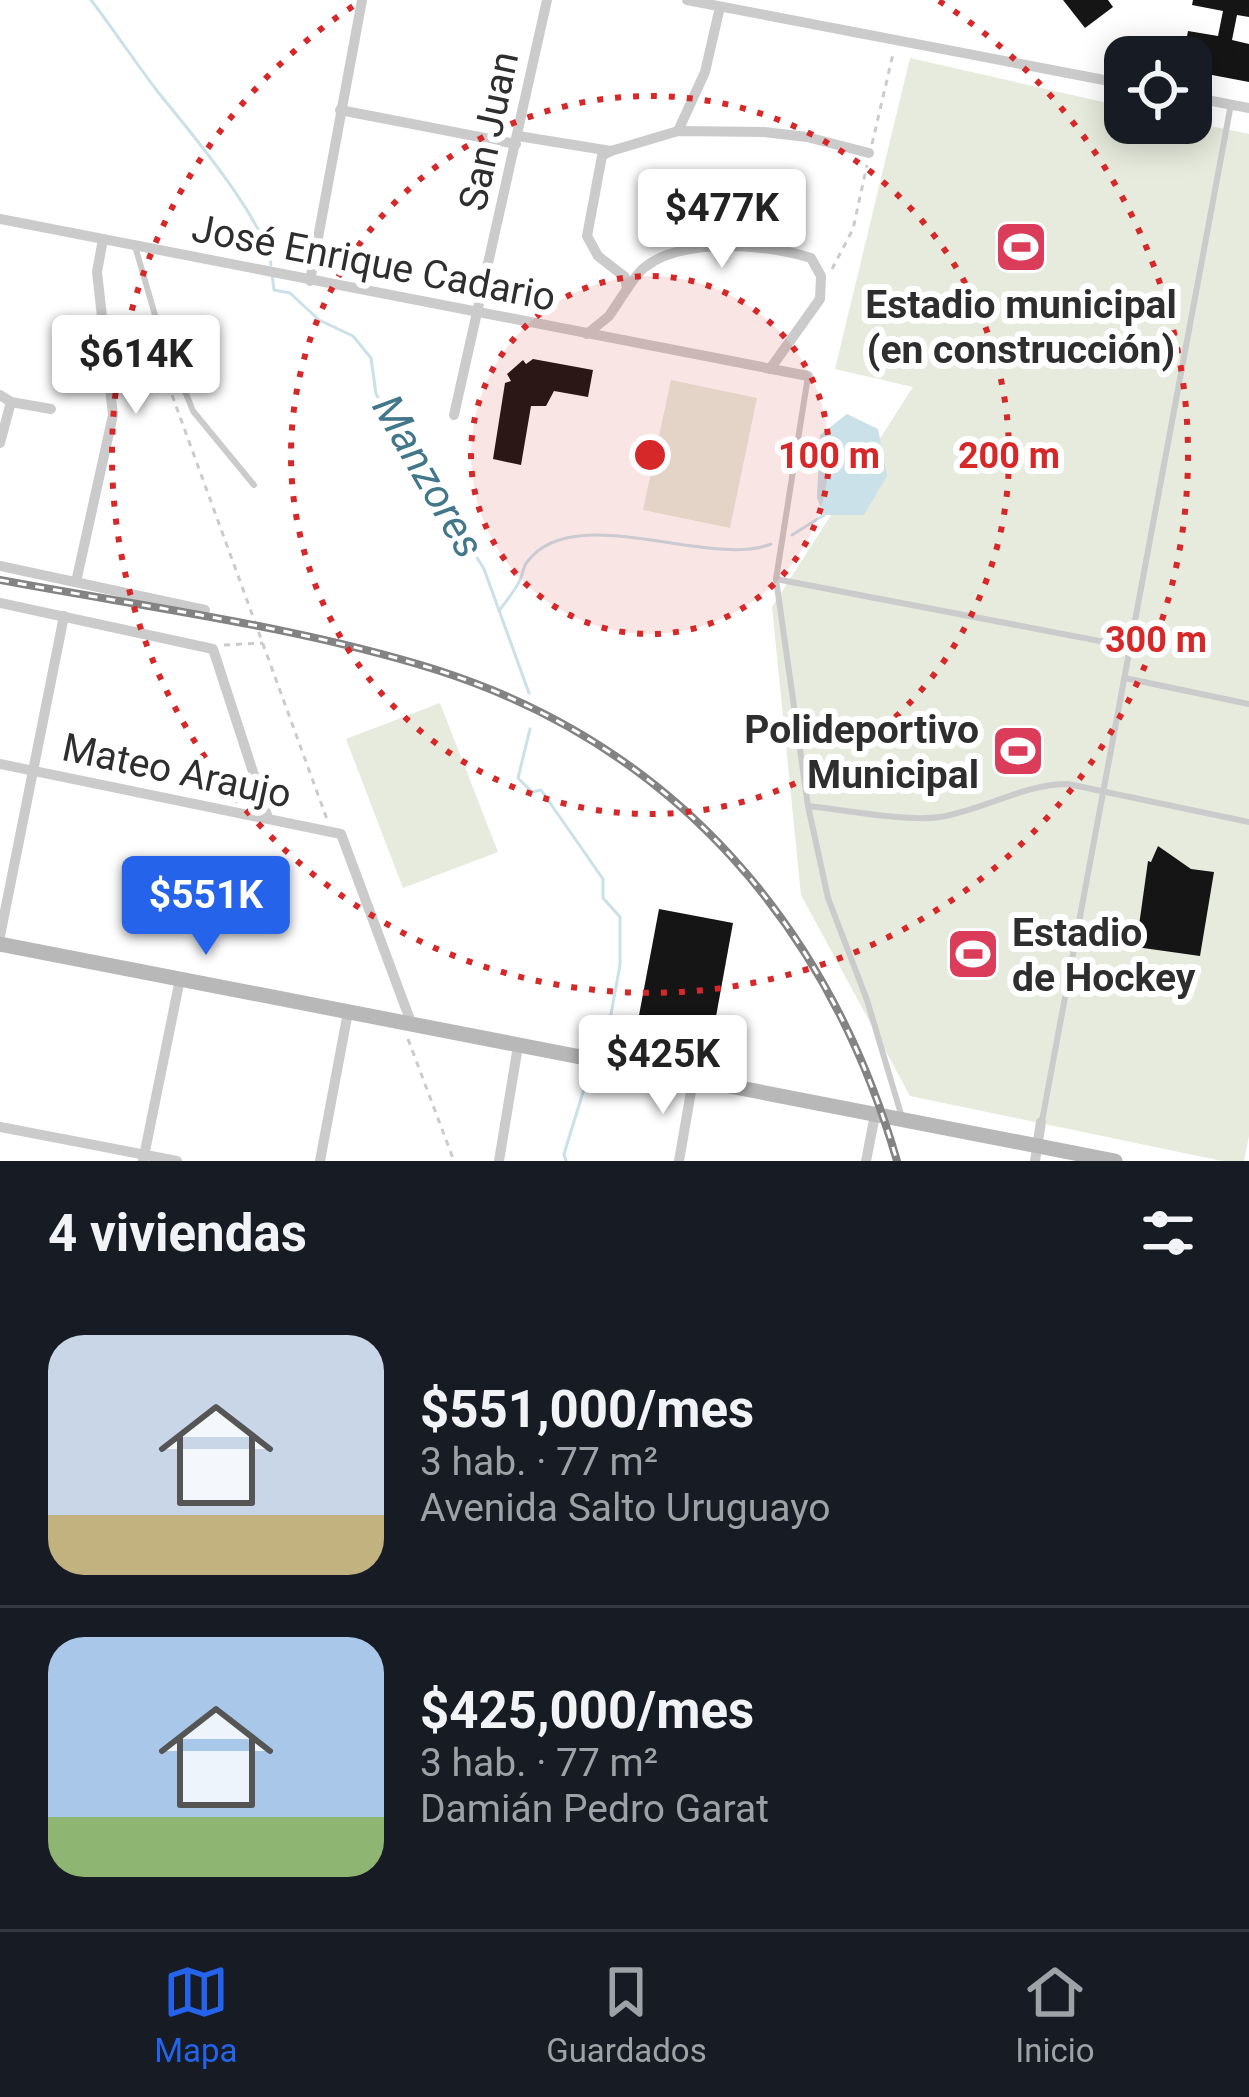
<!DOCTYPE html>
<html lang="es">
<meta charset="utf-8">
<style>
:root{--surface:#171b24;--page:#20242c;--text:#f1f3f6;--muted:#9ea1a6;--line:#363941;--accent:#2563eb}
body{margin:0;font-family:Roboto,sans-serif;background:var(--page);color:var(--text);height:100vh;display:flex;flex-direction:column;font-size:45px;white-space:nowrap}
*{box-sizing:border-box;margin:0}
p{font-size:39px;color:var(--muted)}
.icon{flex:none;width:66px;height:66px;fill:none;stroke:currentColor;stroke-width:2;stroke-linecap:round;stroke-linejoin:round}
.map{position:relative;height:1161px;overflow:hidden}
.side{display:flex;flex-direction:column;background:var(--surface);flex:1}
.side>*{flex:none}
.controls{position:absolute;left:1104px;top:36px;display:grid;gap:24px}
.controls a{display:grid;place-items:center;width:108px;height:108px;border-radius:24px;background:var(--surface);box-shadow:0 6px 30px #0003;font-size:60px}
.price{position:absolute;translate:-50% -102px;padding:0 27px;border-radius:12px;background:#fff;color:#222;font-size:39px;line-height:78px;filter:drop-shadow(0 3px 6px #0008)}
.price::after{content:'';position:absolute;left:50%;top:72px;width:36px;height:27px;margin-left:-18px;background:inherit;clip-path:polygon(0 0,100% 0,50% 100%)}
.price.current{background:var(--accent);color:#fff}
ul{padding:0;list-style:none}
li{display:flex;align-items:center;gap:36px;height:300px;padding:0 48px}
li+li{border-top:3px solid var(--line)}
li span{display:grid;place-items:center;flex:none;width:336px;height:240px;border-radius:36px;color:#555}
li>.icon{margin-inline-start:auto}
span .icon{width:144px;height:144px;fill:#fffc;stroke-width:1}
li b{font-size:51px}
h2{display:flex;justify-content:space-between;align-items:center;height:144px;padding:0 48px;font-size:51px}
.menu{display:flex;justify-content:space-around;align-items:center;height:168px;border-top:3px solid var(--line);background:var(--surface);font-size:33px;color:var(--muted)}
.menu a{display:grid;justify-items:center;gap:6px}
.menu .current{color:var(--accent)}
.map>svg:first-child{display:block}
</style>
<div class="map">
<svg width="1249" height="1161" viewBox="0 0 1249 1161">
<rect width="100%" height="100%" fill="#fff"/>
<g fill="#e6ebdd">
<path d="M910,58L1125,107V123L1191,122L1249,134V1136L1244,1161H1222L910,1096L801,895L772,607L913,387L835,369Z"/>
<path d="M671,380L757,398L730,528L643,510Z"/>
<path d="M440,703L498,852L403,888L346,739Z"/>
</g>
<path fill="#cae1e9" d="M847,414L878,429L887,476L864,515H824L817,498L820,435Z"/>
<g fill="none" stroke-linecap="round" stroke-linejoin="round">
<g stroke="#cae1e9" stroke-width="3">
<path d="M91,0C114,30 135,62 158,92C188,129 266,221 271,265"/>
<path d="M272,274L274,290L290,293L319,320L353,336L371,358L376,394L484,569L529,693"/>
<path d="M792,535L824,515"/>
<path d="M499,611C506,601 515,591 520,580C523,574 523,567 527,562C573,499 709,569 771,544"/>
<path d="M530,729L518,778L532,792L541,790L603,879V898L620,917V965L605,1047"/>
<path d="M566,1161L564,1154L588,1076"/>
</g>
</g>
<g fill="#151515">
<path d="M1063,0H1108L1113,7L1085,28Z"/>
<path d="M1193,0H1249V17L1237,15L1232,40L1249,44V82L1191,71V57H1183L1188,31L1218,36L1223,11L1192,5Z"/>
<path d="M533,359L593,370L588,397L554,391L546,406H531L521,465L493,459L505,383L511,381L507,374L523,360L526,364Z"/>
<path d="M1158,846L1191,869L1214,872L1200,956L1136,947L1148,861L1151,862Z"/>
<path d="M659,909L733,923L709,1055L634,1042Z"/>
</g>
<g fill="none" stroke-linecap="round" stroke-linejoin="round">
<g stroke="#cbcbcb" stroke-width="3" stroke-dasharray="6 6" stroke-linecap="butt">
<path d="M872,144L893,54"/>
<path d="M832,269L853,229L867,165"/>
<path d="M168,384L328,822"/>
<path d="M224,645L263,643"/>
<path d="M408,1039L454,1161"/>
</g>
<g stroke="#cbcbcb" stroke-width="6">
<path d="M135,246L157,322L193,411L254,485"/>
<path d="M808,376L776,579L808,806L828,898L867,1000L901,1114"/>
<path d="M776,579L1131,647"/>
<path d="M1125,678L1249,704"/>
<path d="M808,806C845,810 906,822 940,817C984,810 1023,784 1068,784L1249,822"/>
<path d="M1042,1121L1231,104"/>
</g>
<g stroke="#cbcbcb" stroke-width="10">
<path d="M687,0L1125,84"/>
<path d="M1191,97L1249,108"/>
<path d="M340,110L516,144"/>
<path d="M678,131L705,72L720,7"/>
<path d="M518,136L611,151L678,131L764,132L807,137L869,153"/>
<path d="M0,219L808,376"/>
<path d="M310,281L362,0"/>
<path d="M627,289C632,282 638,272 645,267C683,237 768,244 811,258L821,276L820,299L770,369"/>
<path d="M587,334L609,316L627,289L625,277L598,256L587,236L602,156L611,151"/>
<path d="M0,395L11,402L0,443"/>
<path d="M11,402L51,409"/>
<path d="M454,415L547,0"/>
<path d="M0,566L205,610"/>
<path d="M76,582L113,415L97,272L103,239"/>
<path d="M0,603L213,649L268,818"/>
<path d="M0,764L341,834L412,1025"/>
<path d="M0,936L64,616"/>
<path d="M0,1127L177,1161"/>
<path d="M143,1161L180,979"/>
<path d="M320,1161L348,1012"/>
<path d="M499,1161L518,1046"/>
<path d="M679,1161L693,1080"/>
<path d="M866,1161L875,1115"/>
<path d="M1035,1161L1041,1122"/>
</g>
<path stroke="#b8b8b8" stroke-width="15" d="M0,944L1115,1161"/>
<g stroke="#838383" stroke-width="8">
<path id="rail" d="M0,580C145,607 296,626 437,670C675,746 829,926 897,1161"/>
</g>
<use href="#rail" stroke="#fff" stroke-width="3" stroke-dasharray="9" stroke-linecap="butt"/>
</g>
<circle cx="650" cy="455" r="179" fill="#d62828" fill-opacity=".12"/>
<g fill="none" stroke="#d62828" stroke-width="6" stroke-dasharray="6 12">
<circle cx="650" cy="455" r="179"/>
<circle cx="650" cy="455" r="359"/>
<path d="M939 1A538 538 0 1 1 361 1"/>
</g>
<defs>
<g id="stadium-square" transform="scale(2.7)"><rect x="-9" y="-9" width="18" height="18" rx="4" fill="#da3c5a" stroke="#fff"/><path d="M0-5a6.5 5 0 1 0 0 10a6.5 5 0 1 0 0-10ZM-3.5-1.8h7v3.6h-7Z" fill="#fff"/></g>
</defs>
<g fill-rule="evenodd">
<use href="#stadium-square" x="1021" y="247"/>
<use href="#stadium-square" x="1018" y="751"/>
<use href="#stadium-square" x="973" y="954"/>
</g>
<g text-anchor="middle" stroke-width="12" stroke-linejoin="round" paint-order="stroke">
<g font-size="39" fill="#2e2e2e" stroke="#fff">
<text transform="translate(488 131) rotate(-78)" y="14">San Juan</text>
<text transform="translate(374 262) rotate(11)" y="14">José Enrique Cadario</text>
<text transform="translate(177 770) rotate(12)" y="14">Mateo Araujo</text>
</g>
<g font-size="39" font-weight="bold" fill="#2e2e2e" stroke="#fff">
<text x="1021" y="318">Estadio municipal<tspan x="1021" dy="45">(en construcción)</tspan></text>
<text x="979" y="743" text-anchor="end">Polideportivo<tspan x="979" dy="45">Municipal</tspan></text>
<text x="1012" y="946" text-anchor="start">Estadio<tspan x="1012" dy="45">de Hockey</tspan></text>
</g>
<g font-size="42" font-style="italic" fill="#42778b" stroke="#fff">
<text transform="translate(429 476) rotate(60)" y="15">Manzores</text>
</g>
</g>
<circle cx="650" cy="455" r="18" fill="#d62828" stroke="#fff" stroke-width="6"/>
<g font-size="36" text-anchor="middle" font-weight="bold" fill="#d62828" stroke="#fff" stroke-width="12" stroke-linejoin="round" paint-order="stroke">
<text x="829" y="468">100 m</text>
<text x="1009" y="468">200 m</text>
<text x="1156" y="652">300 m</text>
</g>
</svg>
<div class="controls">
<a><svg class="icon" aria-label="locate" viewBox="0 0 24 24"><circle cx="12" cy="12" r="6"/><path d="M12 2v4M12 18v4M2 12h4M18 12h4"/></svg></a>
</div>
<b class="price" style="left:722px;top:271px">$477K</b>
<b class="price" style="left:136px;top:417px">$614K</b>
<b class="price current" style="left:206px;top:958px">$551K</b>
<b class="price" style="left:663px;top:1117px">$425K</b>
</div>
<section class="side">
<h2>4 viviendas<svg class="icon" aria-label="filters" viewBox="0 0 24 24"><path d="M4 7h16M4 17h16"/><circle cx="9" cy="7" r="2"/><circle cx="15" cy="17" r="2"/></svg></h2>
<ul>
<li><span style="background:linear-gradient(#c9d6e8 75%,#c2b280 0)"><svg class="icon" aria-label="home" viewBox="0 0 24 24"><path d="M3 11l9-7 9 7M6 9v11h12V9"/></svg></span><div><b>$551,000/mes</b><p>3 hab. · 77 m²</p><p>Avenida Salto Uruguayo</p></div></li>
<li><span style="background:linear-gradient(#a9c7e8 75%,#8fb573 0)"><svg class="icon" aria-label="home" viewBox="0 0 24 24"><path d="M3 11l9-7 9 7M6 9v11h12V9"/></svg></span><div><b>$425,000/mes</b><p>3 hab. · 77 m²</p><p>Damián Pedro Garat</p></div></li>
</ul>
</section>
<nav class="menu">
<a class="current"><svg class="icon" aria-label="map" viewBox="0 0 24 24"><path d="M3 6l6-2 6 2 6-2v14l-6 2-6-2-6 2zM9 4v14M15 6v14"/></svg>Mapa</a>
<a><svg class="icon" aria-label="saved" viewBox="0 0 24 24"><path d="M7 4h10v16l-5-4-5 4z"/></svg>Guardados</a>
<a><svg class="icon" aria-label="home" viewBox="0 0 24 24"><path d="M3 11l9-7 9 7M6 9v11h12V9"/></svg>Inicio</a>
</nav>
